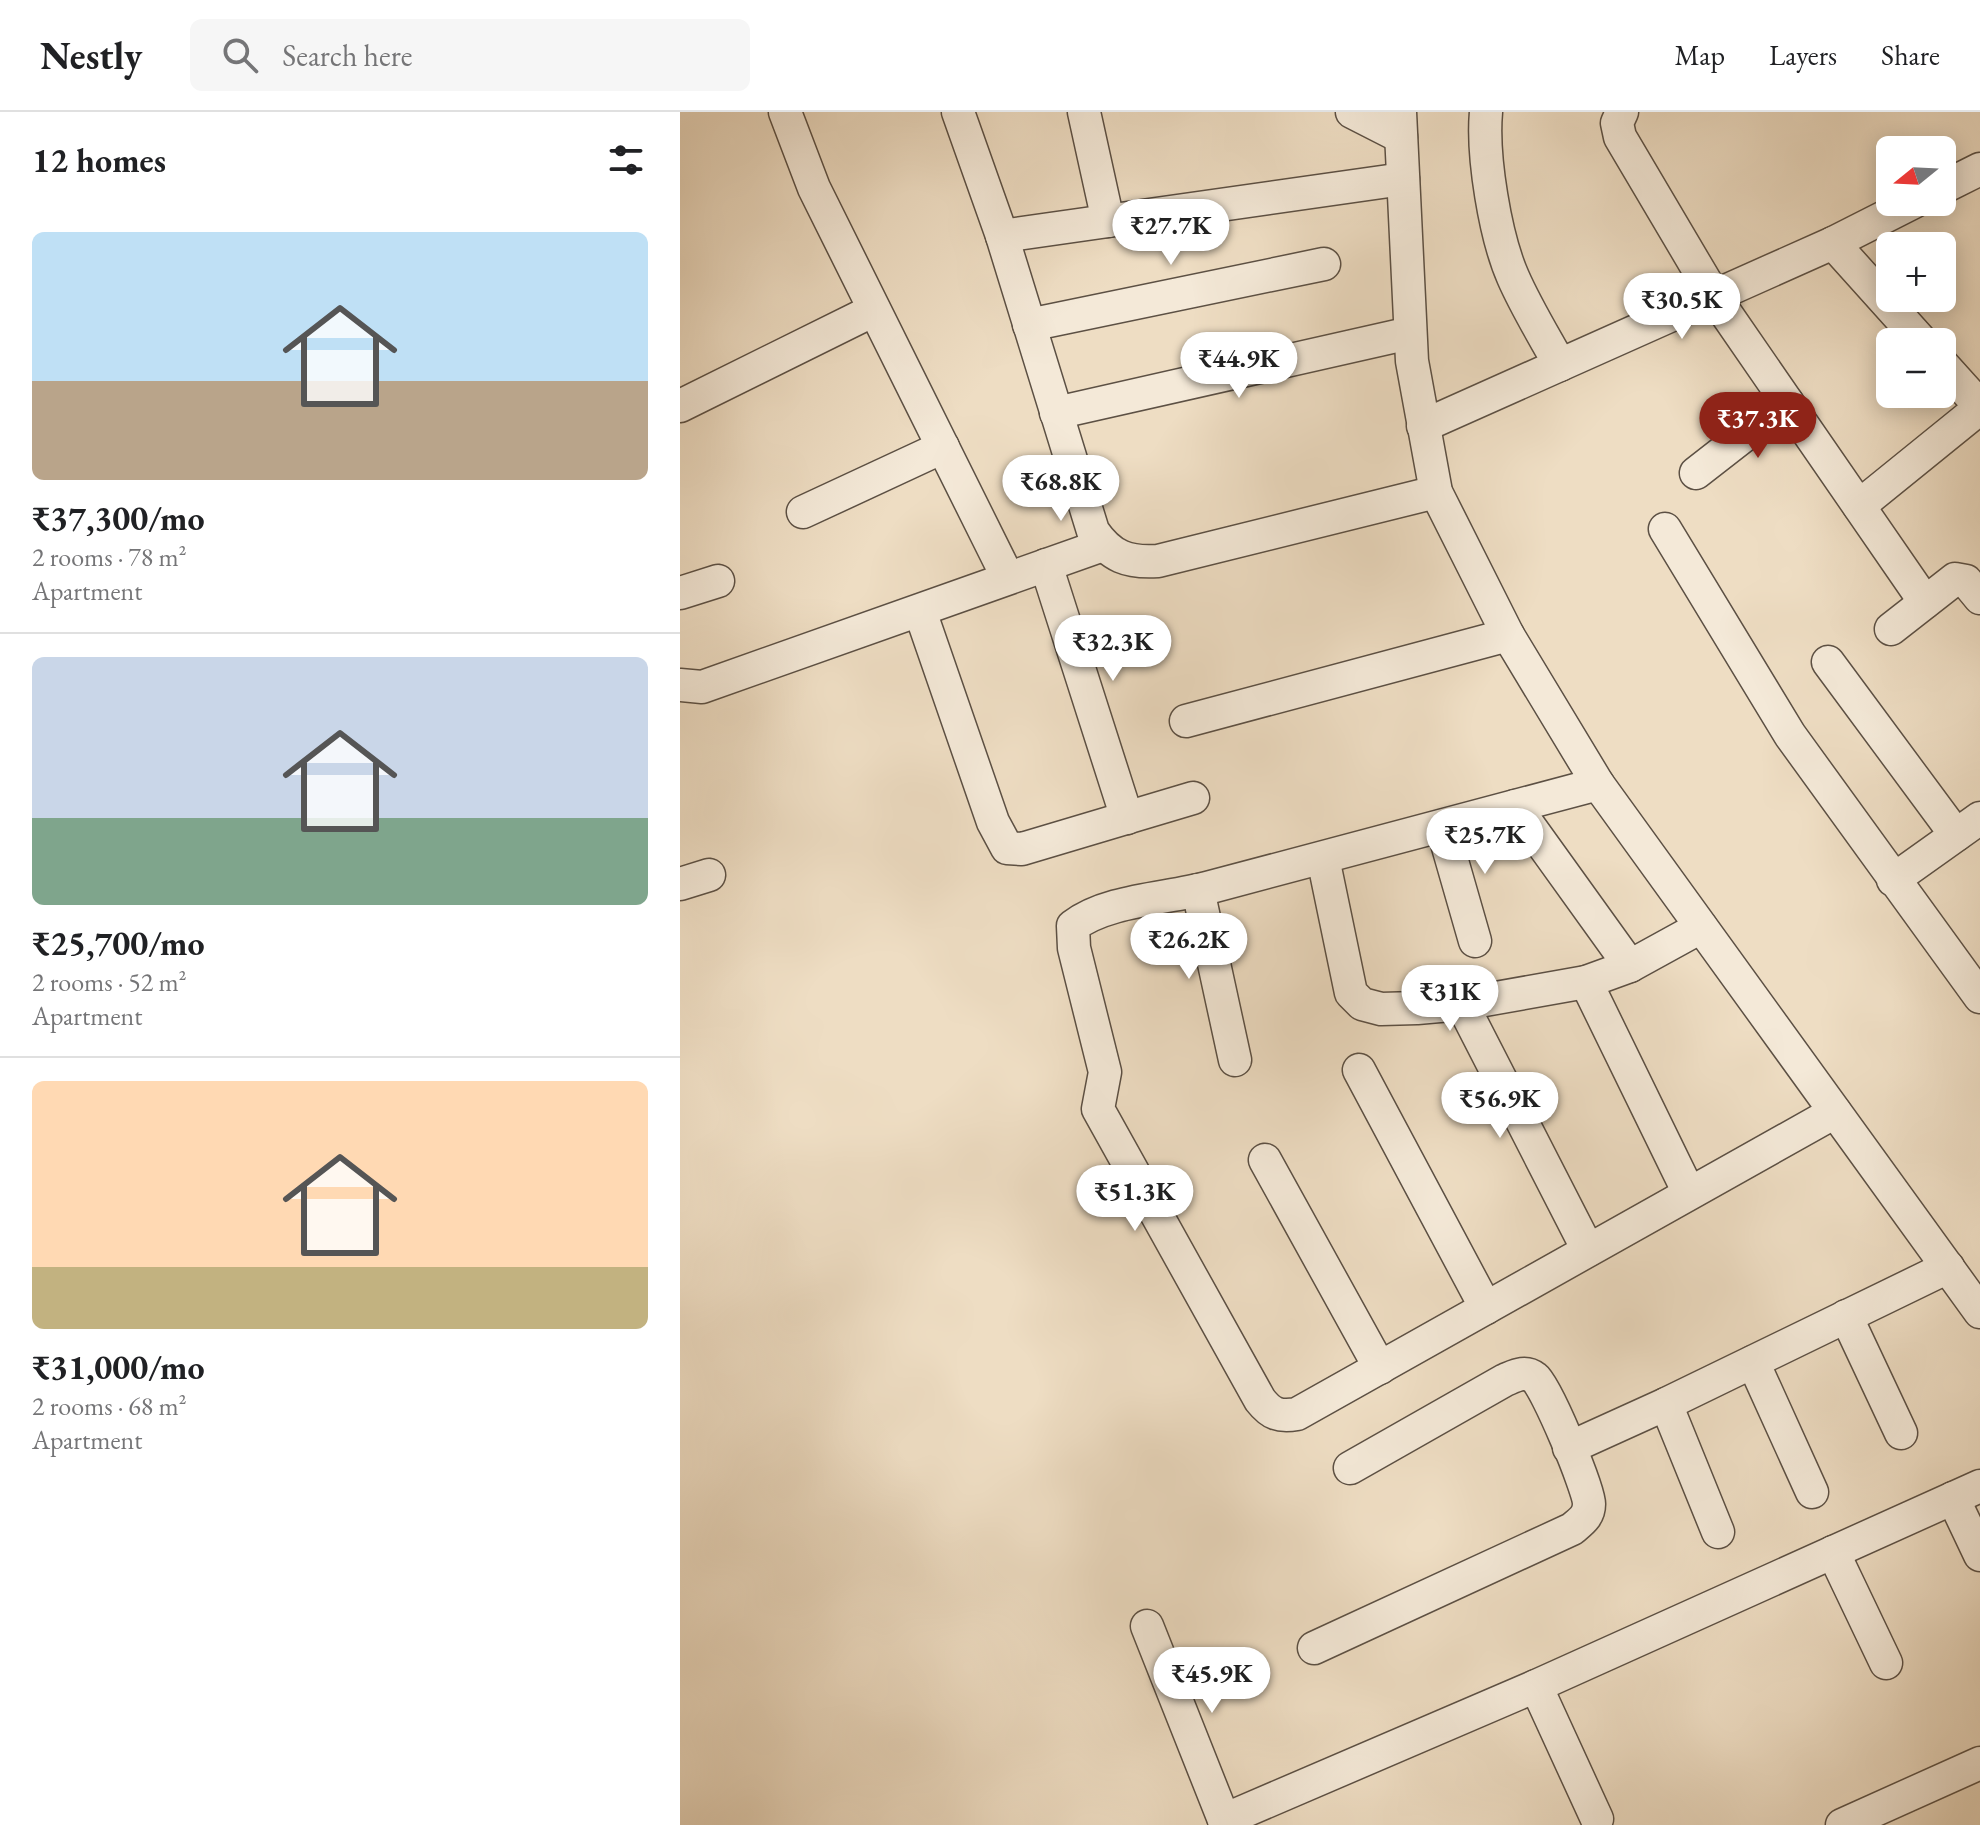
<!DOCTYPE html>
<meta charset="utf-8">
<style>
:root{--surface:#fff;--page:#f6f6f6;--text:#202124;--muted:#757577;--line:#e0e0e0;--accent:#8f2418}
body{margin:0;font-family:"EB Garamond",serif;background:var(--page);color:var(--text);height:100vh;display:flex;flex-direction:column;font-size:30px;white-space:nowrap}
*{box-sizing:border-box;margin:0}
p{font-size:26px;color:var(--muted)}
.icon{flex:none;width:44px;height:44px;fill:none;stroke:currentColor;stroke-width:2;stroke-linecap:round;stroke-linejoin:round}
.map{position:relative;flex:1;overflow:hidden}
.drawer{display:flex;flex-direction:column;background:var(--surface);width:680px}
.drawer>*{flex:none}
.needle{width:52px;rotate:252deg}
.controls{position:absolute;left:1196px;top:24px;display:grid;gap:16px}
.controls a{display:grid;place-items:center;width:80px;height:80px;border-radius:12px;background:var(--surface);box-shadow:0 4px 20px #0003;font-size:40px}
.price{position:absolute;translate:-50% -68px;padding:0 18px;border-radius:28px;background:#fff;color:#222;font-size:26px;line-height:52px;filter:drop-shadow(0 2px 4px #0008)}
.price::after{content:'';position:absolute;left:50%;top:48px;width:24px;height:18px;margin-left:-12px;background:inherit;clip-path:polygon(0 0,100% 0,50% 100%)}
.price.selected{background:var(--accent);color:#fff}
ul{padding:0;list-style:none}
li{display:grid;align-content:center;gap:16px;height:424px;padding:0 32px}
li+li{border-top:2px solid var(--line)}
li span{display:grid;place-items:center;height:248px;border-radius:12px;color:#555}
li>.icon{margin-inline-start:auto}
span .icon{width:144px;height:144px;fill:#fffc;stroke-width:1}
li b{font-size:34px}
h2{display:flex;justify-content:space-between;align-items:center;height:96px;padding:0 32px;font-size:34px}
header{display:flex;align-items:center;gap:48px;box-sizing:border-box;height:112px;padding:0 40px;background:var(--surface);border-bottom:2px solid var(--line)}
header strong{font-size:38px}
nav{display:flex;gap:44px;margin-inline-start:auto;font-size:28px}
.search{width:560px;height:72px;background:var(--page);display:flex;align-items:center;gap:20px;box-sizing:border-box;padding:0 28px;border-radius:12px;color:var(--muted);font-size:30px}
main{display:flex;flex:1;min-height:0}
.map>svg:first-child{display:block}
</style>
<header>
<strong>Nestly</strong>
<div class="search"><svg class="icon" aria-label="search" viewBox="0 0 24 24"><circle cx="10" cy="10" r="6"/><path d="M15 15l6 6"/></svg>Search here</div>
<nav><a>Map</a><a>Layers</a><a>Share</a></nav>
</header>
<main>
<section class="drawer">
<h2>12 homes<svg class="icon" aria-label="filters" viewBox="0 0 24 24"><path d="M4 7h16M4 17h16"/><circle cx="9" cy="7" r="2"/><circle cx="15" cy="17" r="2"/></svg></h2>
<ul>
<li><span style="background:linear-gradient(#bfe0f5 60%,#b9a48a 0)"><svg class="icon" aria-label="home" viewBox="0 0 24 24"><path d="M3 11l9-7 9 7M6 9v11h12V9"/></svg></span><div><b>₹37,300/mo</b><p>2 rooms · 78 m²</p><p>Apartment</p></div></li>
<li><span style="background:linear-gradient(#c9d6e8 65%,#7fa58c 0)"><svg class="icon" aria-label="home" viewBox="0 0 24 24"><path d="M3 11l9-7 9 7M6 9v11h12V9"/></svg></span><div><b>₹25,700/mo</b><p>2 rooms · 52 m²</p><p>Apartment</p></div></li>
<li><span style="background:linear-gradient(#ffd9b3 75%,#c2b280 0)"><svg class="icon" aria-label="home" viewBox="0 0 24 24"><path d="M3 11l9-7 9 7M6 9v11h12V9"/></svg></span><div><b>₹31,000/mo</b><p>2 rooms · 68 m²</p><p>Apartment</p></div></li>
</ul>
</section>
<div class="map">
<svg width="1300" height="1713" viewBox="0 0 1300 1713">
<rect width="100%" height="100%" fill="#eeddc3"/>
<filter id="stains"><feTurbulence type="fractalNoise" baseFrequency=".0025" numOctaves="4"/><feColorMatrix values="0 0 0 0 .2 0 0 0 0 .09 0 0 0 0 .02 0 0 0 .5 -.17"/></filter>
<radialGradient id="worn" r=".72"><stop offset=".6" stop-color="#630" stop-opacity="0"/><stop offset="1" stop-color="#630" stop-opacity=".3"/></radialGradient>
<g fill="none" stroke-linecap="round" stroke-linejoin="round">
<g stroke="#5c5044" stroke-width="35">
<g id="minor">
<path d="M105,0L134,76L328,466"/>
<path d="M278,0L322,124L413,419C431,445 448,451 478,449L756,380"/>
<path d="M404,0L428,109"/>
<path d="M672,0L721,25"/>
<path d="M720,0L732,249L756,380L828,523L918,672L1300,1200"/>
<path d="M806,0C802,44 815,124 833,165C846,195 864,224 880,253"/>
<path d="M942,0L937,11L940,25L1034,184L1245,490"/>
<path d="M1262,76L1300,57"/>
<path d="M322,124L723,67"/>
<path d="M1153,131L1242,230"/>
<path d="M349,213L644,152"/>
<path d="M1262,252L1300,294"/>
<path d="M0,294L194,198"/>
<path d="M376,301L730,221"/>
<path d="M743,314L1153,131L1234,90"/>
<path d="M1016,361L1107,290"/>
<path d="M1179,394L1300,296"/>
<path d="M123,400L263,335"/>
<path d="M985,417L1110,623L1300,885"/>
<path d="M366,453L447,706"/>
<path d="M0,481L38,469"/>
<path d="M240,499L313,710L327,736L342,737L513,686"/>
<path d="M1211,517L1275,467L1286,469L1300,486"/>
<path d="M1148,550L1276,723"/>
<path d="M0,573L22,575L423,433"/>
<path d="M506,609L828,523"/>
<path d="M918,672C788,707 658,742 527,776C485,787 427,788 393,814L394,836L425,960L418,997L580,1288C591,1302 599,1305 617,1302L1155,1000"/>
<path d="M835,694L950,854"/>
<path d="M762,714L795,829"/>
<path d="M643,746L671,881L682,892L701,897L737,896L782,892L906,870L950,854L1021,815"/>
<path d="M1213,768L1300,706"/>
<path d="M0,772L29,763"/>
<path d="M518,778L555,948"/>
<path d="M906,870L1009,1081"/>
<path d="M782,892L908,1138"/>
<path d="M679,958L806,1196"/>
<path d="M585,1048L700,1256"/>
<path d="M1166,1204L1221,1321"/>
<path d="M1073,1250L1132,1380"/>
<path d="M986,1292L1038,1420"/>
<path d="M889,1336L986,1292L1268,1155"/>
<path d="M1273,1386L1300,1443"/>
<path d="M1153,1440L1206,1551"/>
<path d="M467,1514L546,1713"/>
<path d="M634,1536L892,1417C900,1410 909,1405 909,1392C909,1377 866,1274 855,1266C845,1258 835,1264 825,1268L670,1356"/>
<path d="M856,1574L917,1707"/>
<path d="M544,1708L856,1574L1300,1374"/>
<path d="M1162,1713L1300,1651"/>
</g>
</g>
<use href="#minor" stroke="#f4e9d8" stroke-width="32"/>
</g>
<rect width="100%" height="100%" filter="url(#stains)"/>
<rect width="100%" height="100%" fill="url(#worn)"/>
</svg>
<div class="controls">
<a><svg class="needle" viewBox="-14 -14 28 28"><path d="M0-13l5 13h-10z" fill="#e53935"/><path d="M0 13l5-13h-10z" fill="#757577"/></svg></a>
<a>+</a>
<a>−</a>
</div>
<b class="price" style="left:491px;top:155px">₹27.7K</b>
<b class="price" style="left:1002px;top:229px">₹30.5K</b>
<b class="price" style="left:559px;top:288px">₹44.9K</b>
<b class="price selected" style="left:1078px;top:348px">₹37.3K</b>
<b class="price" style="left:381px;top:411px">₹68.8K</b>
<b class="price" style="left:433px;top:571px">₹32.3K</b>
<b class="price" style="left:805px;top:764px">₹25.7K</b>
<b class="price" style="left:509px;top:869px">₹26.2K</b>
<b class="price" style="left:770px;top:921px">₹31K</b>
<b class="price" style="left:820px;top:1028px">₹56.9K</b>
<b class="price" style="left:455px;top:1121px">₹51.3K</b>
<b class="price" style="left:532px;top:1603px">₹45.9K</b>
</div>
</main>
